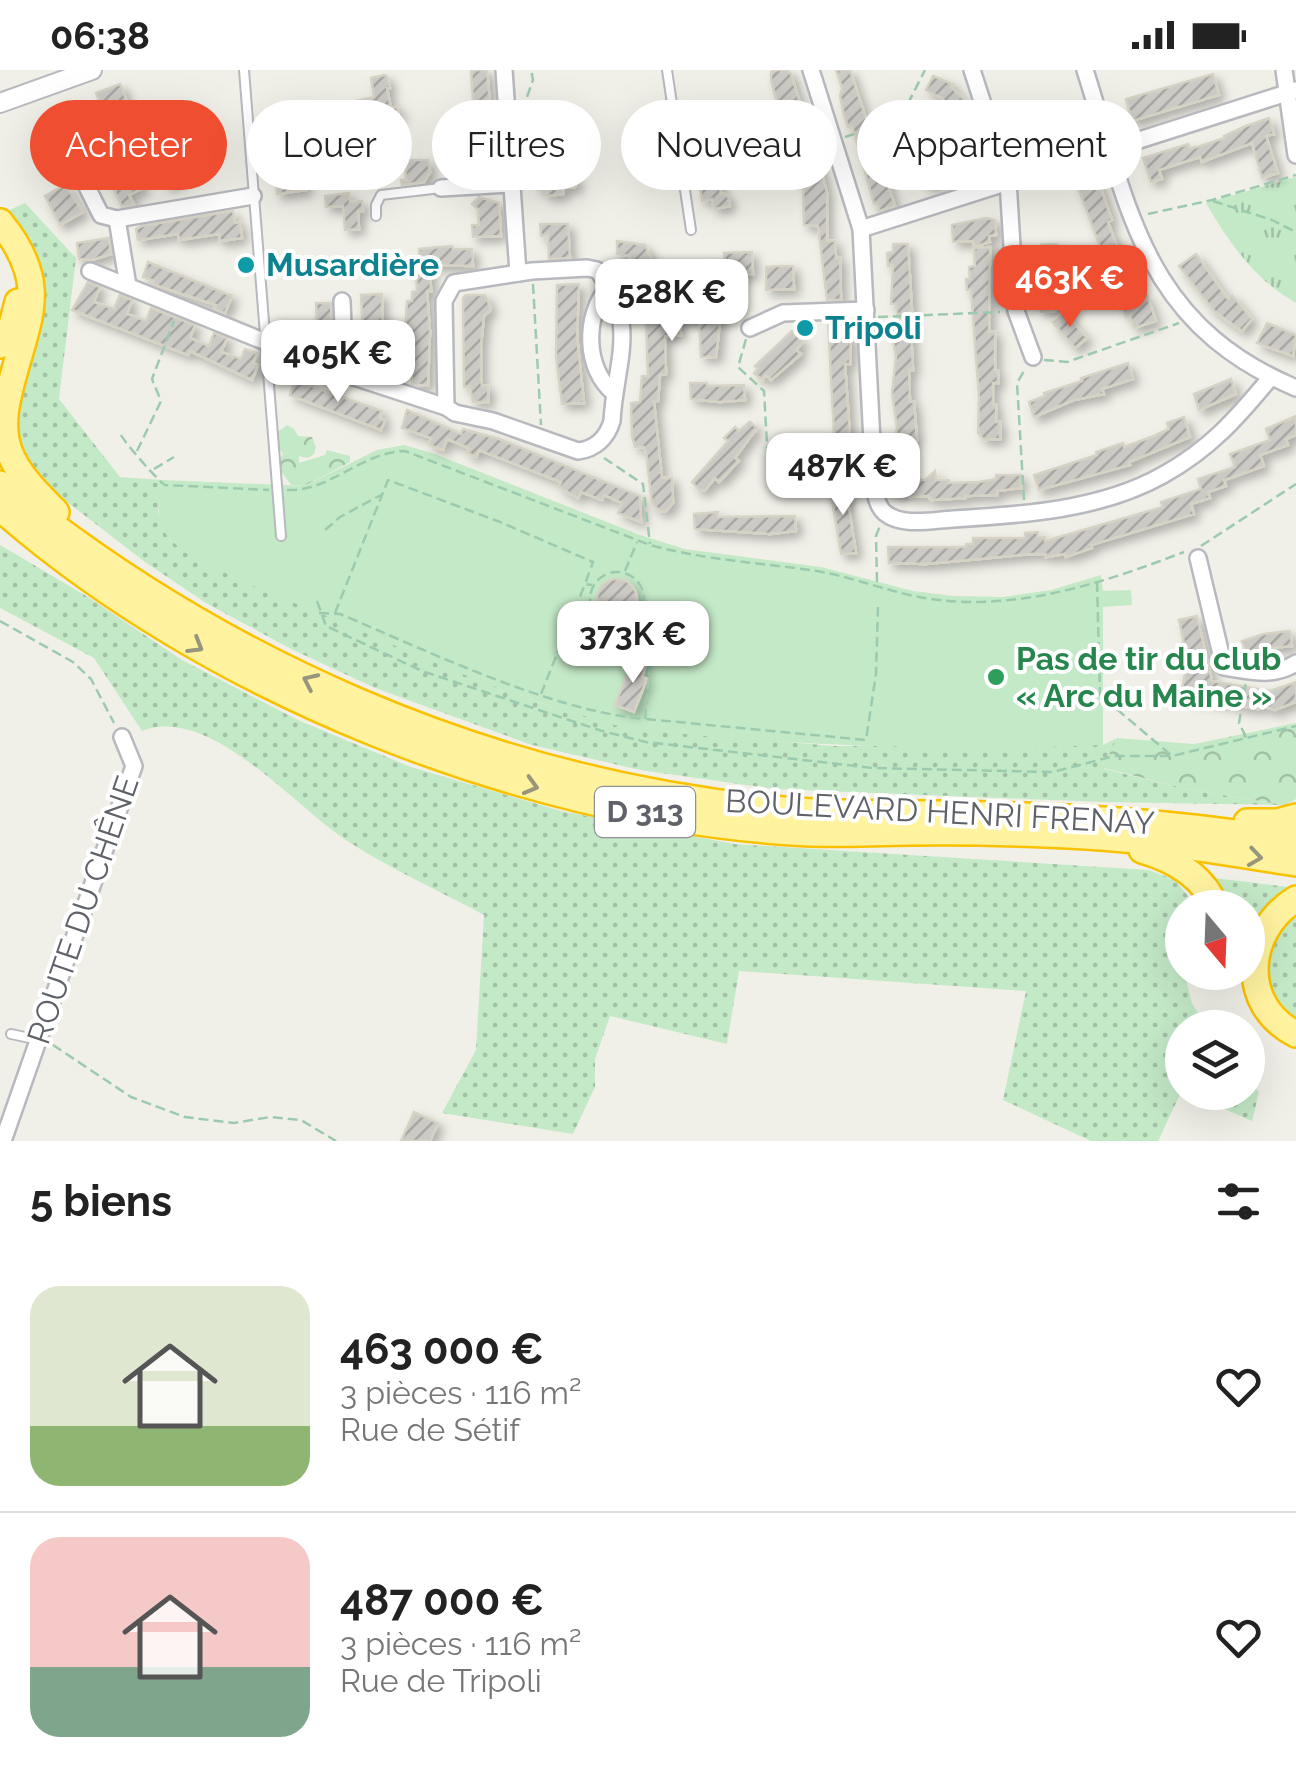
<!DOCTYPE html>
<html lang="fr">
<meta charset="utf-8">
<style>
:root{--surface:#fff;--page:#f2f2f2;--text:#222;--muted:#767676;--line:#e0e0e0;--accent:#ef4f30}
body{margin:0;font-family:Raleway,sans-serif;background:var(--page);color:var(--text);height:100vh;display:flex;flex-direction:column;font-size:38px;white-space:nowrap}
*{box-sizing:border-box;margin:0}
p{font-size:32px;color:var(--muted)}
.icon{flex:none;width:55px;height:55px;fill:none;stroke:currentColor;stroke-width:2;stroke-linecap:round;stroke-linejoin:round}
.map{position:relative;height:1071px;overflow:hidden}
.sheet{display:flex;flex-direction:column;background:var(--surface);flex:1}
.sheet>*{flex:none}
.top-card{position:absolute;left:30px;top:30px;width:1238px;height:90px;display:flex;gap:20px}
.needle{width:65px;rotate:161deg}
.fabs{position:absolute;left:1165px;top:820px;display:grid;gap:20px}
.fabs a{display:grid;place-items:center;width:100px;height:100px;border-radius:50%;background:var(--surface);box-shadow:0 10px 40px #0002;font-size:50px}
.price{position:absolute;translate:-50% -85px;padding:0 22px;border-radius:20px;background:#fff;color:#222;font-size:32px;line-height:65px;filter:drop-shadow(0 2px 5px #0008)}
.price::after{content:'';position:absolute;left:50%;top:60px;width:30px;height:22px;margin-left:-15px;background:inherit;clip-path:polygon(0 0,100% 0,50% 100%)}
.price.active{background:var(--accent);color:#fff}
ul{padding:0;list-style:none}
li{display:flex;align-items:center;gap:30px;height:250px;padding:0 30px}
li+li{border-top:2px solid var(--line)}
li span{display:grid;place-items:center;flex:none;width:280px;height:200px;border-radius:30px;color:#555}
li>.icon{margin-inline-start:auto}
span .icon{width:120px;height:120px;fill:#fffc;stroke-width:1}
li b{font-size:42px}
h2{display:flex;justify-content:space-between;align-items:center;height:120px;padding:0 30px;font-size:42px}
.tag{padding:0 35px;border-radius:45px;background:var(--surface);box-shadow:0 10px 40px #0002;font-size:35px;line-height:90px}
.tag.active{background:var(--accent);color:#fff}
.status{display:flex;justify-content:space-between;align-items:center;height:70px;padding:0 50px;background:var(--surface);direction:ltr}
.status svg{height:28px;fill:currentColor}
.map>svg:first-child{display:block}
</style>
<div class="status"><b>06:38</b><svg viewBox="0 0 49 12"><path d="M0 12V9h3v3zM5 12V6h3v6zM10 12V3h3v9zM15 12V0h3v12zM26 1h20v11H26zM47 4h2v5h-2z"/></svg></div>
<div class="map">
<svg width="1296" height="1071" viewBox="0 0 1296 1071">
<defs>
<pattern id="grass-dots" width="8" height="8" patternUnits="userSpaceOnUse" patternTransform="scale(2.5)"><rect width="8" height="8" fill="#c4e9c7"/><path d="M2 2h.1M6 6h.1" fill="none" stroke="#a2c0a5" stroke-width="1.8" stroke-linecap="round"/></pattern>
<pattern id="forest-crowns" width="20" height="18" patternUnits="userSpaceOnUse" patternTransform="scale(2.5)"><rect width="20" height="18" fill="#c4e9c7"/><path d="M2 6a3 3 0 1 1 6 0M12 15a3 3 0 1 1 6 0" fill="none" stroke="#a2c0a5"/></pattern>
<pattern id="park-tufts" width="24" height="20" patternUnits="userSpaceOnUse" patternTransform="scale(2.5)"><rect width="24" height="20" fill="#c4e9c7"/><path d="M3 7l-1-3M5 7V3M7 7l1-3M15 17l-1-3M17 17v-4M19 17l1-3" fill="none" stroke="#a2c0a5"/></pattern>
<pattern id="building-hatch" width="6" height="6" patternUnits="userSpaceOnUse" patternTransform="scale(2.5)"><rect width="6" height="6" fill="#cccac5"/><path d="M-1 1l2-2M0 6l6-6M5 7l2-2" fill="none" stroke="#a9a7a4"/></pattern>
<filter id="shadow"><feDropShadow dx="5.5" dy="5.5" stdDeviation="5" flood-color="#0004"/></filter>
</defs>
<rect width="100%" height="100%" fill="#f1f0e8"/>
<g fill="url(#grass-dots)">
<path d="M25,133L76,188L59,329L120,407L163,410L158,442L170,470L208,494L444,596L540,633L631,658L833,676L1103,675L1117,668L1104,699L1187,719L1285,735L1101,732L774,719L640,700L532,675L375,618L291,579L206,533L145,492L62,428L34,401L21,379L12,349L41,230L3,143Z"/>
<path d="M0,475L88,527L182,590L300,651L411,697L561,741L734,774L1149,800L1175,810L1196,836L1182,838V844L1172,851L1192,934L1208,957L1182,958V1020L1158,1071H1091L1003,1030L1026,921L739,901L727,974L610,946L595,989V1017L573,1064L442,1043L476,980L484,845C440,821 392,800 349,772C297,740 210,633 142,661L94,588L0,538Z"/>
<path d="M1206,807L1296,818L1248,889V838L1226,837Z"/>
<path d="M1296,837V953C1288,944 1274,934 1269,923C1254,892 1277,858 1296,837Z"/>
<path d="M1248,1012L1259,1022L1252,1051L1188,1023L1248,1022Z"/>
</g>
<g fill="url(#forest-crowns)">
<path d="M287,355L294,359L298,366L312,367L316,377L314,384L308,388L299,386V393L325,385L327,380L350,386V392L304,416L291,415L280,400L278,392L283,384L276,373L275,364Z"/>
<path d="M1296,653V729L1285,735L1187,719L1103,698L1117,668L1194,674Z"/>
</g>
<path fill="url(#park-tufts)" d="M1296,107V233C1255,210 1229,173 1206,133Z"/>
<path fill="#c4e9c7" d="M404,375L432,383L640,465L685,479L821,497L913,521L953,526L1003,527L1051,520L1101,505L1103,521L1131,520L1132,535L1103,537V675C945,681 793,677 636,659C616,657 596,649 577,644C488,619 402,578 317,542C284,529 189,492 169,468C154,450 159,431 163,410L304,416L377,380Z"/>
<g fill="url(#building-hatch)" stroke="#d6d3c5" stroke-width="2.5" filter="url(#shadow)">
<path d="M471,0H487L496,104L477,105L476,71L472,72L471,60H475Z"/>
<path d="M777,0H787L791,4L821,100L827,123V171H835L836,188H840L841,230H827L818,156L804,155L803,112L799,113L795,102L801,101L788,61L785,62L771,10V2Z"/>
<path d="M836,0H850L895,136L879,141L877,134H874L852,56L848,57L844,45L840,26L842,18Z"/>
<path d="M1213,4L1219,25L1132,51L1126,29Z"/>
<path d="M384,5L387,6L390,18H387L391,38L397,37L399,47L380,51L377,40L359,44L356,31L374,27L371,8Z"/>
<path d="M933,6L953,14L951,17L968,33L972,54L958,58L953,44L942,28L926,20Z"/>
<path d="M120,14L129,36L105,45L96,23Z"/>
<path d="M183,33L187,50L142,60L139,47L151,40Z"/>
<path d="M1084,48L1089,63L1024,84L1019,69Z"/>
<path d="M1269,48L1274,64L1266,66L1278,103L1262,108L1252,73L1202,92L1200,87L1159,100L1162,109L1151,112L1143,88L1188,74L1190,78L1197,77L1225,68L1224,66L1246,56Z"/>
<path d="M113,61L143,118L129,125L134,135L122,137L92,72Z"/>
<path d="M155,77L159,84L173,77L188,105L168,116L147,82Z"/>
<path d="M985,82L990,97L927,117L924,107L932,105L929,99Z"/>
<path d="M408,90H428L430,102L424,112L402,115L401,110H406L405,94Z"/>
<path d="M717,99L721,123L728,126L730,136L714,139L712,129L702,131L700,119L704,118L702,101Z"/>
<path d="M305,104L306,120L277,124L276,106Z"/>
<path d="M572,106H575L577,113L575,117L563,118V124L547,126V119L538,120L537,109Z"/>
<path d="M1091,107L1094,114L1099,113L1108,139L1112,150L1108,152L1136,229L1147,225L1156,251L1134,258L1130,246L1126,247L1076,112Z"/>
<path d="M65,115L83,142L60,155L45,126Z"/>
<path d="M349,123L350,132L362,131L363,141H358L359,159L345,160L343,136L326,137L325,126Z"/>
<path d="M479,127L499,133L501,166L473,167L472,155H479L478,139L472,134Z"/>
<path d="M233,141L235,153L240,152L242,168L220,171L219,164L179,170L178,164L138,170L136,159L142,156Z"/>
<path d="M986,148L995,150L996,165L989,166L990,172L974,177L973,171L953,172L952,155Z"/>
<path d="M540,154H568L570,188L549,189L548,165L541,166Z"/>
<path d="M109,168L111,184L92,190L79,189L77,173Z"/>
<path d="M617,171L645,175L652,190L657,228H680V236L699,234L698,210L682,211L681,196L725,192L724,183L752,182L753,204L708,207L709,227H718L721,243L716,287H701L699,250H680L681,265L665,266L666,304L660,305L658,331L654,332L662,408H672L673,433L666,441H660L652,434L646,382L644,377H635L632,366L631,333L640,332L642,306H648L645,229H639L638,210H635V203H631L630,186L617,184Z"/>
<path d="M893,174H908L912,241H910L913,300H909L910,332H914L917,370H895L897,358L892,323L896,287L891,260V253L898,252L896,234H891L893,195L888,196L887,183L893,182Z"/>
<path d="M1057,174L1055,241L1041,242L1038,215H1035L1036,189H1041V175Z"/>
<path d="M452,176L453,179H472L473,196L430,195L431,221H427L430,262L428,315H415L412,314L411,262H405L407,231H412V222L417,221L416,204L411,200L419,187V179Z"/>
<path d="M990,177L989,262H995V301H998V313H993V335H996V352H1000V369L984,370L978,363L979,328L971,220H967L966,209H970L969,197L975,196L974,178Z"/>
<path d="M1196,184L1228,229L1232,225L1252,249L1242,261L1214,241L1179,196Z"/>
<path d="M148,192L232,226L225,243L214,239L216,235L152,214L154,211L143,207Z"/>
<path d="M779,196H793L794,219L766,220V197Z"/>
<path d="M88,212L100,217L94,232L114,239L120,225L132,230L127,244L146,251L151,238L195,255L190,268L209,276L214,263L227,268L221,282L241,289L245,279L257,283L253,293L258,295L252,310L190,281L188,285L72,240Z"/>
<path d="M579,214L577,266L584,333L562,334L556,287L557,215Z"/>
<path d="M382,224L383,297H368V291H364L361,225Z"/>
<path d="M466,225H485L490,236V241L484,246L481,275V308L482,316H488V332H473L470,316L464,317L463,228Z"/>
<path d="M316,233H331L333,282L318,281Z"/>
<path d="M1064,242L1087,268L1075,278L1052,252Z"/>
<path d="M843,252L845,267L851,266L850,294H845L851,381L835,382L828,253Z"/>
<path d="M1267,253L1296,265L1293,286L1257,273Z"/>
<path d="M792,261L803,272L796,280L801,284L771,310L766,305L762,310L754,303L758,298L755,296Z"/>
<path d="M1128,293L1133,309L1102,319L1104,324L1074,330L1034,347L1029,332L1045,326L1044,323L1082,311L1081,308Z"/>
<path d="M1231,309L1236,324L1199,340L1194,324Z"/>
<path d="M295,310L382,341L379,348L385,350L381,360L290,325Z"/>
<path d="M690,313H707V316L744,315L745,330L720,332L691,329Z"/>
<path d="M407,340L461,364L463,359L499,369L640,426L641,452L618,443L622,433L604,425L602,430L581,422L578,428L559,417L561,412L479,380L476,387L467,383L469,378L447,369L443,380L429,375L431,368L402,358Z"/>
<path d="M1296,346V365L1286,369L1288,375L1260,385L1264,396L1224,410L1226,416L1208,422L1210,428L1191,434L1194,444L1091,475L1092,478L1066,487L1065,484L1046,487V484H1032L926,494L889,493L888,477H966V474H973V468H1025V463L1038,462V467H1045V471L1163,437L1161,432L1201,419L1198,409L1235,397L1230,384L1270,370L1266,359Z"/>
<path d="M1184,347L1190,367L1129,392L1130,395L1039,420L1034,405L1097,385L1096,382L1123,373L1124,377L1154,366L1169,359L1167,353Z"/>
<path d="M750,352L757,358L735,388L739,391L719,412L715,408L705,420L700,421L692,412L728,371L724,368L735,357L739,361Z"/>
<path d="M935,401L936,410H949V413L979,412L996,409V405H1021V418L997,421V425L965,426V428L931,430L928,426L910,427V424H894V408L925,410Z"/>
<path d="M829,413H845L856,483L841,484Z"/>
<path d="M718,442V447L795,446L796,461L771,464L695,459L694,444Z"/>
<circle cx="617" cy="529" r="20"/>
<path d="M1197,546L1212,611L1270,621L1296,612V632L1275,640L1258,635V639L1188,627L1189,622L1182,620L1186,597L1183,584L1186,583L1179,550Z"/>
<path d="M1290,561L1292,576L1263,579L1264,581L1248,587L1242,571L1264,564Z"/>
<path d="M634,586L647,593L642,607L647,609L634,642L615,635Z"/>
<path d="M414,1042L438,1053L430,1071H401Z"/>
</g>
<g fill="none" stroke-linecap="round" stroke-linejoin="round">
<g stroke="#b8b9be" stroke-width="12">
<g id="service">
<path d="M244,0L281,466"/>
<path d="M667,0L691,160"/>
<path d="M376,146V135L381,125L441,118"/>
<path d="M11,964L39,970"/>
</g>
</g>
<g stroke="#b8b9be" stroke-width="20">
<g id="minor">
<path d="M504,0L518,203"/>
<path d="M811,0L861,159L873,391C874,406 872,432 885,443C902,457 933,450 953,449C1022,445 1101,440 1163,405C1210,379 1237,348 1271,307"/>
<path d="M972,0L1008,111L1016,241L1033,287"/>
<path d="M1085,0C1130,142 1144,254 1296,318"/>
<path d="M1284,0L1296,85"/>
<path d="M83,109L101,145L117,149L253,126"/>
<path d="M441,118L511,114"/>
<path d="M117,149L128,216"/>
<path d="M861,159L1296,20"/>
<path d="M587,198L597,200C640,253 615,293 612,351C607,368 595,379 578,381L493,351L455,343L446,337L444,231L454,213L532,201Z"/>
<path d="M90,201L345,304L446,337"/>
<path d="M608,218C584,245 584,299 614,323"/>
<path d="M342,231L345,304"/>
<path d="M750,258L783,243L866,240"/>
<path d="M780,411L801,395L873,391"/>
<path d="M1198,488L1224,597C1250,601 1272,608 1296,593"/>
<path d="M3,1071L134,696L122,667"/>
</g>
</g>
<g stroke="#b8b9be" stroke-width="22">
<path id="tertiary" d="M0,33L92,0"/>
</g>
<g stroke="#f9c100" stroke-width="30">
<g id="trunk">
<path d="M0,152C55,219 24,253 8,327C4,344 3,364 9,381C18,405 38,424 56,442"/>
<path d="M0,275L11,259L18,232"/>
<path d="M0,414C217,591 482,708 761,738C826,745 892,743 958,744C1071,747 1184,752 1296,773"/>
<path d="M0,438C206,619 518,744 792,762C832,765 872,762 912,762C970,761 1029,763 1086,766C1157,770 1226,782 1296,793"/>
<path d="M1247,752H1277L1296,747"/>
<path d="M1142,780C1173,789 1204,806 1216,838"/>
<path d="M1296,829C1245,860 1238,935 1296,964"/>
</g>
</g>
<g stroke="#9ccaae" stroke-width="2.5" stroke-dasharray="10 5" stroke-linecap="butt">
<path d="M522,41L533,10L531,0"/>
<path d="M845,67L900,49L925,0"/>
<path d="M1213,131L1272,150L1296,162"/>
<path d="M1148,144L1212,130L1296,105"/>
<path d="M533,214L541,355"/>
<path d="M878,247L1000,242"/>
<path d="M746,269L738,297L764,321L768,393L773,402"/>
<path d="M1044,290L1067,292L1179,253"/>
<path d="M121,365C126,374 157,410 165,415L269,420"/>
<path d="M137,381L161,331L152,309L174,251"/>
<path d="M604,388L643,414L650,474"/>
<path d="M154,399L174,387"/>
<path d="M287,420C330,422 361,382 405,381L650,475C704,490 762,493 817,501C851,507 882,519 914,526C1007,545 1098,515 1184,482"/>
<path d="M1024,430L1017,313L1024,301"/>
<path d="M325,460L340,447L381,425"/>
<path d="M1201,476L1296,414"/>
<path d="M625,501L637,472"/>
<circle cx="617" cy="529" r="27"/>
<path d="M877,512L876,466L880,456"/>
<path d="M1097,512L1100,625L1171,685"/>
<path d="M317,531L326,556L422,601L602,661L646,672L873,698L1053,702L1114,686H1172L1296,656"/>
<path d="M319,543L340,544C428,581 551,641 645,649L651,582L634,550"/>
<path d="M335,543L388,410L500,452L593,492L585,514"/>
<path d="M0,551L73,592L91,609L114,653"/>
<path d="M541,624L585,514L592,515"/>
<path d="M646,649L866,670L876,604L878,537"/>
<path d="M1246,667L1239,653L1246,612"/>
<path d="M53,975L131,1027L185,1047L234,1053L270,1047L301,1050L336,1071"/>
</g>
<use href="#service" stroke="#fff" stroke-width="8"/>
<use href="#minor" stroke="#fff" stroke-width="15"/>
<use href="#tertiary" stroke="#fff" stroke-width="18"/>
<use href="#trunk" stroke="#fff3a0" stroke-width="25"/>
</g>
<defs><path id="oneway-chevron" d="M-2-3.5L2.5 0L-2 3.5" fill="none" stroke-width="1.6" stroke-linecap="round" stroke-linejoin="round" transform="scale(2.5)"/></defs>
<g stroke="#97957c">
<use href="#oneway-chevron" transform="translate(196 576) rotate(31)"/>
<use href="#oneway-chevron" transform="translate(310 611) rotate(-155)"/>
<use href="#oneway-chevron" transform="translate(531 716) rotate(16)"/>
<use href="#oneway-chevron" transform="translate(1255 787) rotate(8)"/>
</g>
<g fill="#0f9aa8" stroke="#fff" stroke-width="4">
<circle cx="246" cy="195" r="10"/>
<circle cx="805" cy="258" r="10"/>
</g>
<circle fill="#2e9e5b" stroke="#fff" stroke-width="4" cx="996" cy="607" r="10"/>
<g text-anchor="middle" stroke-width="8" stroke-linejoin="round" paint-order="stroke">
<rect fill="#fff" stroke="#8f9195" stroke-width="2.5" x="595" y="717" width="100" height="50" rx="8"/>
<g font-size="30" font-weight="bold" fill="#5f6268">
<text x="645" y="752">D 313</text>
</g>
<g font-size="32" font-weight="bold" fill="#0d838f" stroke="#fff" text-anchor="start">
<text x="266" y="206">Musardière</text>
<text x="825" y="269">Tripoli</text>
</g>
<g font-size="32" font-weight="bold" fill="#27864d" stroke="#fff" text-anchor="start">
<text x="1016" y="600">Pas de tir du club<tspan x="1016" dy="37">« Arc du Maine »</tspan></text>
</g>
<g font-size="32" fill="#5f6268" stroke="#fff">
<text transform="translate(940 742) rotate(3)" y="11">BOULEVARD HENRI FRENAY</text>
<text transform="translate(83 840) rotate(-71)" y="11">ROUTE DU CHÊNE</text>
</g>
</g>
</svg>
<div class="fabs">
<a><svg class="needle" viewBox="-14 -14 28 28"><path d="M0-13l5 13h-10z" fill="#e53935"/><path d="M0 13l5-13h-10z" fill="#767676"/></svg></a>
<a><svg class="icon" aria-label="layers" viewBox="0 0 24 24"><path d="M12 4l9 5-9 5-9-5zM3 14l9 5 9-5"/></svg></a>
</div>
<b class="price active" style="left:1070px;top:260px">463K €</b>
<b class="price" style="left:672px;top:274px">528K €</b>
<b class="price" style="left:338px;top:335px">405K €</b>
<b class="price" style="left:843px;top:448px">487K €</b>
<b class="price" style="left:633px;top:616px">373K €</b>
<div class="top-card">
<a class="tag active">Acheter</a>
<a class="tag">Louer</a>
<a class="tag">Filtres</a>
<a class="tag">Nouveau</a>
<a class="tag">Appartement</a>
</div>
</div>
<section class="sheet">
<h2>5 biens<svg class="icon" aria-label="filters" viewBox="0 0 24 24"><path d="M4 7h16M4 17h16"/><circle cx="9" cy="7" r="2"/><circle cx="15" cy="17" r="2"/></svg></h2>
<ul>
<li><span style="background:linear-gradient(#dfe7d0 70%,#8fb573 0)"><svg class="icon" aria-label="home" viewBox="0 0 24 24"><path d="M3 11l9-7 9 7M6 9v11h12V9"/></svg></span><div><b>463 000 €</b><p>3 pièces · 116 m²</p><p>Rue de Sétif</p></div><svg class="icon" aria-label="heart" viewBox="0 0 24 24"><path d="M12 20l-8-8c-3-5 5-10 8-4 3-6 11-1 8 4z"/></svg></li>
<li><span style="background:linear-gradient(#f6c9c9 65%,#7fa58c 0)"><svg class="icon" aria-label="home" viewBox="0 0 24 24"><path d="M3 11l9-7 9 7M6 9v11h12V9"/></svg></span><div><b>487 000 €</b><p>3 pièces · 116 m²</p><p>Rue de Tripoli</p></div><svg class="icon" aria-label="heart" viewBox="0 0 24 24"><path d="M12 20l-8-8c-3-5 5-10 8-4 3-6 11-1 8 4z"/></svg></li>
</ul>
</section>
